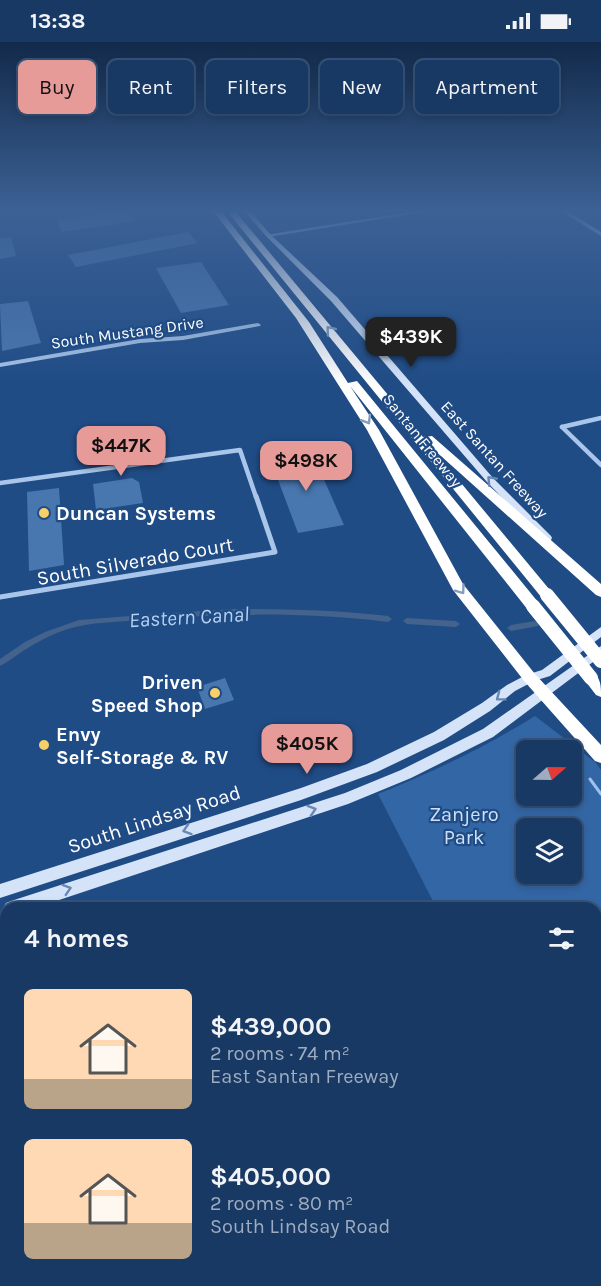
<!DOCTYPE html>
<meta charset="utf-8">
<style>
:root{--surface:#183964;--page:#25446d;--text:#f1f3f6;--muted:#9facbf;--line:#365378;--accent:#e69b98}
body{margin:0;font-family:Karla,sans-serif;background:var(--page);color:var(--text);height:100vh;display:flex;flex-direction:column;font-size:22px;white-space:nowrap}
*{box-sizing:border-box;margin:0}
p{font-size:20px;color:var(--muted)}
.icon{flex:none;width:33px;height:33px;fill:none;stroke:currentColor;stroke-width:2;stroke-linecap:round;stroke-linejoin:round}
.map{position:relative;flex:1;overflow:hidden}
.sheet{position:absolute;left:0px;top:860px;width:602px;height:386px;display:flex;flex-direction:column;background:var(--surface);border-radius:18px 18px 0 0;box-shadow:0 3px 9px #0003,0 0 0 2px var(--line)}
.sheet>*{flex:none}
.guide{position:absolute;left:18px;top:18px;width:566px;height:54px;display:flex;gap:12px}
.needle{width:39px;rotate:70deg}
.tools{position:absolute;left:516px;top:698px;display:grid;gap:12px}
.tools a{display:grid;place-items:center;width:66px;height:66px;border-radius:9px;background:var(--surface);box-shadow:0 3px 9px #0003,0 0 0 2px var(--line);font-size:30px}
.price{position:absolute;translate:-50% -51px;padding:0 14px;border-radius:12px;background:var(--accent);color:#111;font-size:20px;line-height:39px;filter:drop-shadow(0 2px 3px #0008)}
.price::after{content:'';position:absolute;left:50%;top:36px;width:18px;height:14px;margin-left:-9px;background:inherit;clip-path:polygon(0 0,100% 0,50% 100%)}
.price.selected{background:#222;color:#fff}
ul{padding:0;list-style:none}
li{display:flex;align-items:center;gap:18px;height:150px;padding:0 24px}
li span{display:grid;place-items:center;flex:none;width:168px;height:120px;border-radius:9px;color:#555}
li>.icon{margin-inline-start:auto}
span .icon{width:72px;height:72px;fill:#fffc;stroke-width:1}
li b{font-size:26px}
h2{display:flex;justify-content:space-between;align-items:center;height:72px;padding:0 24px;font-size:26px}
.pill{padding:0 21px;border-radius:9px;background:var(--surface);box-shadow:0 3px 9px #0003,0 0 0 2px var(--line);font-size:21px;line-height:54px}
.pill.selected{background:var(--accent);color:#111}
.status{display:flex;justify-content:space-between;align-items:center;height:42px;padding:0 30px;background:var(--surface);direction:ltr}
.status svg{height:16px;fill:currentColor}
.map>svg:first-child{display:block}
</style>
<div class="status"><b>13:38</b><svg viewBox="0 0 49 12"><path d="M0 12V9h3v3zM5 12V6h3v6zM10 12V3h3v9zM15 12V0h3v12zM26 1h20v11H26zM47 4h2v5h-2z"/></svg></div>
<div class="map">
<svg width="601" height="1244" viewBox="0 0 601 1244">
<rect width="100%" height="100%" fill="#204c86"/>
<path fill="#3366a4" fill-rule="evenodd" d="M535,674L595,720L601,728V1191L596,1180V866L436,865L378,752C433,730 485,705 535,674ZM526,708H572V753H526ZM526,786H572V831H526Z"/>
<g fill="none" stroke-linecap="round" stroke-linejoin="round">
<path stroke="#9dc1eb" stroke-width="3" d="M590,737L601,752"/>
<g fill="#43628c" fill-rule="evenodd">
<path d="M234,567C285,567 336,568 388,574L392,577L388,580C304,570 225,571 141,578C118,580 90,580 68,587C52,592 37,600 23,609C15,614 8,620 0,624V617L25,600L45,590L79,578L156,572Z"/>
<path d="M407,576L456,579L460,582L456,585L407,582L403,579Z"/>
<path d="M535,579L538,580L539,582L538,584L511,589L507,586L511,583Z"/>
</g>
</g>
<g fill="#4876af">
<path d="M107,169H130L136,179L62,190L57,178Z"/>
<path d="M188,190L198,201L76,225L68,213Z"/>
<path d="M11,195L16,214L0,217V196Z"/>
<path d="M201,220L229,263L181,271L156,226Z"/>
<path d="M28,259L41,301L2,309L0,262Z"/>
<path d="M311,408L344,483L298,491L269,414Z"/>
<path d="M132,436L139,440L143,461L96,468L93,442Z"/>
<path d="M59,446L64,523L29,529L27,450Z"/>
<path d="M225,636L234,658L205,667L197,645Z"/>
</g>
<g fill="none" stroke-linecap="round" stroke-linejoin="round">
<g stroke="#a9c6ea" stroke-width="4.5">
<path d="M562,385L601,423"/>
<path d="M562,385L601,376"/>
<path d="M0,441L240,408L256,455"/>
</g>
<path stroke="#a9c6ea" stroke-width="5" d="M0,555L275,510L256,454"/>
<g fill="#a9c6ea" fill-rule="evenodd">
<path d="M416,169H431L268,195L265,193Z"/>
<path d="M561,169H568L601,190V194Z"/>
<path d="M258,281L261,283L260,284L183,298L140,301L0,325V321L140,297L183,294Z"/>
</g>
<g fill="#d4e3f8" fill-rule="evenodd">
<path d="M244,169H250L270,192L337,255L493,436L551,494L552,496L551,498H543L487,440L331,259L266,194Z"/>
<path d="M601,585V595L550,634L534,639L515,649L490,669L444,698L377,730L301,758L0,856V842L301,746L367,722L434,690L482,661L507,643L526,633L542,628Z"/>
<path d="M601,604V614L493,695L411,736L348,762L35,866H6V871L3,866L6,861L11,859L345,751L401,728L483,687Z"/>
</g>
<g fill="#fff" fill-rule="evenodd">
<path d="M213,169H221L309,280L348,341L357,339L538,560L540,564L538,568H528L350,344L379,388L463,542L535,632L601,703V721L595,719L525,640L453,548L367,388L296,276Z"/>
<path d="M227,169H235L423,395L432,394L601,542V555L596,553L432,406L554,553L547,558L542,556Z"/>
<path d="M591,630C601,634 601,644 601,655L596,653L583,636L586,632Z"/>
</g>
<g stroke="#fff" stroke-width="14">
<path d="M547,553L601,619"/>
<path d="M533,564L591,636"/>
</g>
</g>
<defs><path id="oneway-chevron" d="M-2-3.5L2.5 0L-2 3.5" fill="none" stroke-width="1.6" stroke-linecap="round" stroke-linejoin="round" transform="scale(1.5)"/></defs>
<g stroke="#849dbc">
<use href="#oneway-chevron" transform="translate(330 288) rotate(-130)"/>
<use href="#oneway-chevron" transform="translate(367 378) rotate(59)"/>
<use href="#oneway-chevron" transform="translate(461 548) rotate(54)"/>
</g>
<g stroke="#6888b4">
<use href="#oneway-chevron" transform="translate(491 438) rotate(-133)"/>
<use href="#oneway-chevron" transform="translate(500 655) rotate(143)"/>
<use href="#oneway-chevron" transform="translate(312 768) rotate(-18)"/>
<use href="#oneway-chevron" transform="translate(187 788) rotate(162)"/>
<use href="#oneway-chevron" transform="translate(67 847) rotate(-18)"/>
</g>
<linearGradient id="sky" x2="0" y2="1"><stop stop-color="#122a4a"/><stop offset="0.49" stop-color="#3c6195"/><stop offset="1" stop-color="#3c6195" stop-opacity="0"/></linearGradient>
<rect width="601" height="343" fill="url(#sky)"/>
<g fill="#f8cf69" stroke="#204c86" stroke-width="2">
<circle cx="44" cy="471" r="6"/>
<circle cx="215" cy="651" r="6"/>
<circle cx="44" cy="703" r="6"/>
</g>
<g text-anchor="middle" stroke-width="4.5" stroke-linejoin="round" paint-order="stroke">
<g font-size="16" fill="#fff" stroke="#204c86">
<text transform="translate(127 290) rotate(-8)" y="6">South Mustang Drive</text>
<text transform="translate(423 398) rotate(51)" y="6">Santan Freeway</text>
<text transform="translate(495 417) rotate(48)" y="6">East Santan Freeway</text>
</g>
<g font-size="20" font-weight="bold" fill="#fff" stroke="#204c86" text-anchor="start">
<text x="56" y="478">Duncan Systems</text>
<text x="203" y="647" text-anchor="end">Driven<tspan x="203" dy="23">Speed Shop</tspan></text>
<text x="56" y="699">Envy<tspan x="56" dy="23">Self-Storage &amp; RV</tspan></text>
</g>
<g font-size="20" fill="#fff" stroke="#204c86">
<text transform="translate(135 519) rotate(-10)" y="7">South Silverado Court</text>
<text transform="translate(154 777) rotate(-18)" y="7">South Lindsay Road</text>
</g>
<g font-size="20" fill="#cde0f7" stroke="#204c86">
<text x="464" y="779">Zanjero<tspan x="464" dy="23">Park</tspan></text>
</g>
<g font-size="21" font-style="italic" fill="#b5d0f1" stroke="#204c86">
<text transform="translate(189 575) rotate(-3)" y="7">Eastern Canal</text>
</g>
</g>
</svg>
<div class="tools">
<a><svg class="needle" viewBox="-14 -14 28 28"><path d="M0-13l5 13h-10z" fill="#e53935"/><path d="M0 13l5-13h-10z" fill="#9facbf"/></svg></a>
<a><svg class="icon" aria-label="layers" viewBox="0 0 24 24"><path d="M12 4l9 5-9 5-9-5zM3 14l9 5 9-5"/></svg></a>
</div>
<b class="price selected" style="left:411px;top:326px">$439K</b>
<b class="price" style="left:121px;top:435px">$447K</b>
<b class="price" style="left:306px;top:450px">$498K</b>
<b class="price" style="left:307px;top:733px">$405K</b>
<div class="guide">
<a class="pill selected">Buy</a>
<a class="pill">Rent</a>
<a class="pill">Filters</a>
<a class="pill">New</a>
<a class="pill">Apartment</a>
</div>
<section class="sheet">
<h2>4 homes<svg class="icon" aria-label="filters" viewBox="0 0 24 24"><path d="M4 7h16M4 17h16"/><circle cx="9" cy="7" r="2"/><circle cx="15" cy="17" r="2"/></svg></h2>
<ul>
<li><span style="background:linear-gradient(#ffd9b3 75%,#b9a48a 0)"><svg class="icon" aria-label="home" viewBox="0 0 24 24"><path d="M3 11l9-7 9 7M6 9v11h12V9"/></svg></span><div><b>$439,000</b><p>2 rooms · 74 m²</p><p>East Santan Freeway</p></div></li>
<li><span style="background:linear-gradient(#ffd9b3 70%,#b9a48a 0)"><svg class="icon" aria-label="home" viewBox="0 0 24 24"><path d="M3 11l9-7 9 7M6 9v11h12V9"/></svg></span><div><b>$405,000</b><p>2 rooms · 80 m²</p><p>South Lindsay Road</p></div></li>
</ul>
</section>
</div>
